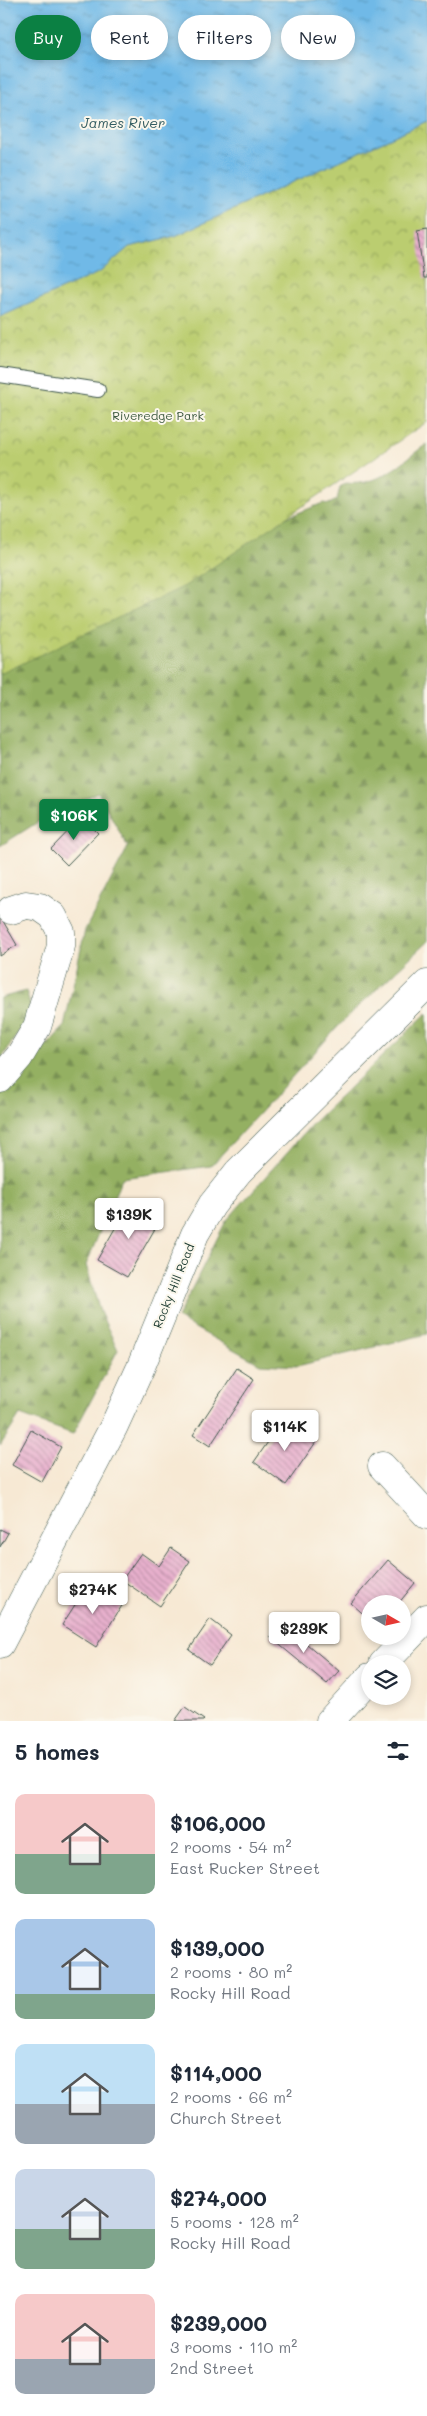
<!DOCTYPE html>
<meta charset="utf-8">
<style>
:root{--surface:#fff;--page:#f2f2f3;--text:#1f2937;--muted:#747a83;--accent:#0b8043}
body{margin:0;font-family:Mali,sans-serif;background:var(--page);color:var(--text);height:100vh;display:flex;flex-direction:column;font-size:19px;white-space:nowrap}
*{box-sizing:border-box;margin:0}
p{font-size:16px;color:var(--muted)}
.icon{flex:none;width:28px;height:28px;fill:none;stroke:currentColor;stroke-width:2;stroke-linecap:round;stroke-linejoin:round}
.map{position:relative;height:1721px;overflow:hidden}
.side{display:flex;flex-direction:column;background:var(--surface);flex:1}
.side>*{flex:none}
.guide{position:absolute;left:15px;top:15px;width:398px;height:45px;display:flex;gap:10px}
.needle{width:32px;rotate:99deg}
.tools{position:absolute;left:361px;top:1595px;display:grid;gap:10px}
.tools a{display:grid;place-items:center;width:50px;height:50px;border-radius:50%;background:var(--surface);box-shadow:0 2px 8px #0003;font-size:25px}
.price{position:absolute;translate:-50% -42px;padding:0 11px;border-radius:5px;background:#fff;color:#222;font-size:16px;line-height:32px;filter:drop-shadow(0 1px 2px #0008)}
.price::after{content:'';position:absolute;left:50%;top:30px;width:15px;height:11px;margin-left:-8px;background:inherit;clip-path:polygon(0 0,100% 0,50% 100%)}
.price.selected{background:var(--accent);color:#fff}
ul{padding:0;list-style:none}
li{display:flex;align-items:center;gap:15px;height:125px;padding:0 15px}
li span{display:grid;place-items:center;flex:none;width:140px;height:100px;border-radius:10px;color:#555}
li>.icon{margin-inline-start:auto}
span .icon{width:60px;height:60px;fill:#fffc;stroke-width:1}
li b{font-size:21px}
h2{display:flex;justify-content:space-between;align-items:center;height:60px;padding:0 15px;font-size:21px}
.pill{padding:0 18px;border-radius:22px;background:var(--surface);box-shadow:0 2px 8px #0003;font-size:18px;line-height:45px}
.pill.selected{background:var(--accent);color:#fff}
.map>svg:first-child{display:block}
</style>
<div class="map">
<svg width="427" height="1721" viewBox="0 0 427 1721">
<defs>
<pattern id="forest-firs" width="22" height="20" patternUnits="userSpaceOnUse" patternTransform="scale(1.25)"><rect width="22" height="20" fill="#94b062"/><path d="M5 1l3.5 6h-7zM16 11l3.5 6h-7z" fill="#789052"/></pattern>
<pattern id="park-crowns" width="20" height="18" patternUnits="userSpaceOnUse" patternTransform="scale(1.25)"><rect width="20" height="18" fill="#bbcd70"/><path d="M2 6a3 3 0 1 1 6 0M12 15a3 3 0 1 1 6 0" fill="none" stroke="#97a85d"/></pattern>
<pattern id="water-ripples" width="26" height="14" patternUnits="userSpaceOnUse" patternTransform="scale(1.25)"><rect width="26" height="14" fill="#6fb9e7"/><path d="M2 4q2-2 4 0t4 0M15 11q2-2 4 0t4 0" fill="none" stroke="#5b98bc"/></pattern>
<pattern id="building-back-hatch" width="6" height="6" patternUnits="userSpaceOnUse" patternTransform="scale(1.25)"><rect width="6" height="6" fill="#e8b0cd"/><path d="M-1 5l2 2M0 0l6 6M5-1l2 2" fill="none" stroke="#bb90a7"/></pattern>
</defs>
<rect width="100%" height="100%" fill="#fbf7ec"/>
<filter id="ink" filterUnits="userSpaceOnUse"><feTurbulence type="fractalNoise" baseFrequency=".02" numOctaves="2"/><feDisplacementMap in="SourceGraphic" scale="10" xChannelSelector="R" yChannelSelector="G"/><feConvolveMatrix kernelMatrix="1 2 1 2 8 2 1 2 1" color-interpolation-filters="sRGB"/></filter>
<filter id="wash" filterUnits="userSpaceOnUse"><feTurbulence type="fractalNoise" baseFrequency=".0096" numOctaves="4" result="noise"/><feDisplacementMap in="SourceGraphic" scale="20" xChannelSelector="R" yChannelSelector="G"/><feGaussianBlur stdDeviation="1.12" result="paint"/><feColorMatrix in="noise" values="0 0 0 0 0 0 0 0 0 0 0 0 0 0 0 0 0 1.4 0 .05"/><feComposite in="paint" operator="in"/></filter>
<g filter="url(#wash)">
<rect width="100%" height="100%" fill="#f7e9d4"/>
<g fill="url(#forest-firs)" stroke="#5a764b">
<path d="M427,444V942L346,1018L211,1166L122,1178L86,1265L100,1312L118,1350L73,1434L20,1415L0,1446V1096L64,1027L85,930L128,847L98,793L38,822L0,846V496L273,523L323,503L329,504L337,500L340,487L345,483C381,487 400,462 427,444Z"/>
<path d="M26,991L32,1011L0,1061V998Z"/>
<path d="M427,1013V1334L297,1366L260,1364L177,1318L226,1221L313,1123Z"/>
</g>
<path fill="url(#park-crowns)" stroke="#6d8552" d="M427,121V422L185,586L0,674V317L100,272L129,247L175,236Z"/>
<path fill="url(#water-ripples)" stroke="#477b8e" d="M0,0H427V121L175,236L129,247L100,272L0,317Z"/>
<g id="blocks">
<g fill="url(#building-back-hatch)">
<path d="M427,229V278H424L417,231Z"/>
<path d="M82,817L98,833L67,865L51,849Z"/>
<path d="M0,916L17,945L0,956Z"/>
<path d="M130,1202L160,1220L127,1277L97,1260Z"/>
<path d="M237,1368L254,1379L210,1446L193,1435Z"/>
<path d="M284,1419L316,1442L286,1485L254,1462Z"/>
<path d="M31,1430L61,1447L42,1482L12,1465Z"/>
<path d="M0,1529L8,1533L0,1547Z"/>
<path d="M171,1548L190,1561L160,1606L122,1580L141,1553L159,1566Z"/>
<path d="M388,1560L415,1583L398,1604H370V1620L351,1603Z"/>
<path d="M89,1583L123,1604L96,1647L62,1625Z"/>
<path d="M210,1619L231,1635L210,1665L189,1650Z"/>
<path d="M282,1623L339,1671L327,1684L270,1637Z"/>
<path d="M185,1707L204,1720L203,1721H175Z"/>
</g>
</g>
</g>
<g filter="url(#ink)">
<use href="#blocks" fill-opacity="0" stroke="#3f574c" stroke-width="1"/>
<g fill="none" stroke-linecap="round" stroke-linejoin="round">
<g stroke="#3f574c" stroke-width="16">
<path id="service" d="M0,375L98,390"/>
</g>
<g stroke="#3f574c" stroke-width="29">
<g id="minor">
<path d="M0,1079L19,1057L37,1027L61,946V932L53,916L40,907L26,905L11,910"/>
<path d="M382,1466L427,1515"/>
<path d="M0,1644L114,1426L140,1369L195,1234L212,1205L238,1172L427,984"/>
<path d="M383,1664L427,1618"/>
<path d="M330,1721L370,1677"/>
</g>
</g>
<use href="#service" stroke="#fff" stroke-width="14"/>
<use href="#minor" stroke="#fff" stroke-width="28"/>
</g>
</g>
<g text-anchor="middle" stroke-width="4" stroke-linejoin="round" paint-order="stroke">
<g font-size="12" fill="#3e5a40" stroke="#fbf7ec">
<text x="158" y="420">Riveredge Park</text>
</g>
<g font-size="12" fill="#1f3d34" stroke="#fbf7ec">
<text transform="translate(174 1286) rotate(-68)" y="4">Rocky Hill Road</text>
</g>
<g font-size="14" font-style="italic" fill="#335c61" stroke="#fbf7ec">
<text x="123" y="128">James River</text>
</g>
</g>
</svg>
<div class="tools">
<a><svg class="needle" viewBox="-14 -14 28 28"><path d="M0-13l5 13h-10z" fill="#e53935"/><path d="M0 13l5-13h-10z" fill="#747a83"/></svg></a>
<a><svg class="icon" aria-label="layers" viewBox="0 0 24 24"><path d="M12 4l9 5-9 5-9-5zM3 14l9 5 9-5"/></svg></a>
</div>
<b class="price selected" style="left:74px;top:841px">$106K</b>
<b class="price" style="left:129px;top:1240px">$139K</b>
<b class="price" style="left:285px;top:1452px">$114K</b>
<b class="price" style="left:93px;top:1615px">$274K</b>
<b class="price" style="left:304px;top:1654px">$239K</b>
<div class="guide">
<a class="pill selected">Buy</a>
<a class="pill">Rent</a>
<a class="pill">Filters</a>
<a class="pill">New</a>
</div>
</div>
<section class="side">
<h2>5 homes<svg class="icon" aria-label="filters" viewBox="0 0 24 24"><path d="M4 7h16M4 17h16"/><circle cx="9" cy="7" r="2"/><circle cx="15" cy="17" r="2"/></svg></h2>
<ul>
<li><span style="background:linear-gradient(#f6c9c9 60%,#7fa58c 0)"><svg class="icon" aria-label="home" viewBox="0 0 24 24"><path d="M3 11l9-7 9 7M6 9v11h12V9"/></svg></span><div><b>$106,000</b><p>2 rooms · 54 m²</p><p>East Rucker Street</p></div></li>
<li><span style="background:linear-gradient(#a9c7e8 75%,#7fa58c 0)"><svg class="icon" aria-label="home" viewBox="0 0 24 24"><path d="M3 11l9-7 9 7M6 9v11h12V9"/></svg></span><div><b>$139,000</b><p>2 rooms · 80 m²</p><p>Rocky Hill Road</p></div></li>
<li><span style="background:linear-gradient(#bfe0f5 60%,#9aa5b1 0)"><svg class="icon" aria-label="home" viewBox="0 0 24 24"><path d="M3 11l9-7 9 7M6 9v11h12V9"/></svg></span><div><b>$114,000</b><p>2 rooms · 66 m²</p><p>Church Street</p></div></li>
<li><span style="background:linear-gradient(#c9d6e8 60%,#7fa58c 0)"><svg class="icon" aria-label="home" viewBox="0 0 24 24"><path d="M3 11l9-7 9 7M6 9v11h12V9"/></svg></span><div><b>$274,000</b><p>5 rooms · 128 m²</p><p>Rocky Hill Road</p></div></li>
<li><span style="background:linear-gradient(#f6c9c9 65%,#9aa5b1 0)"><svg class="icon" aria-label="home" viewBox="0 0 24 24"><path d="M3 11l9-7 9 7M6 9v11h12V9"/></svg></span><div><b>$239,000</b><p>3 rooms · 110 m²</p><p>2nd Street</p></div></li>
</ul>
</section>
